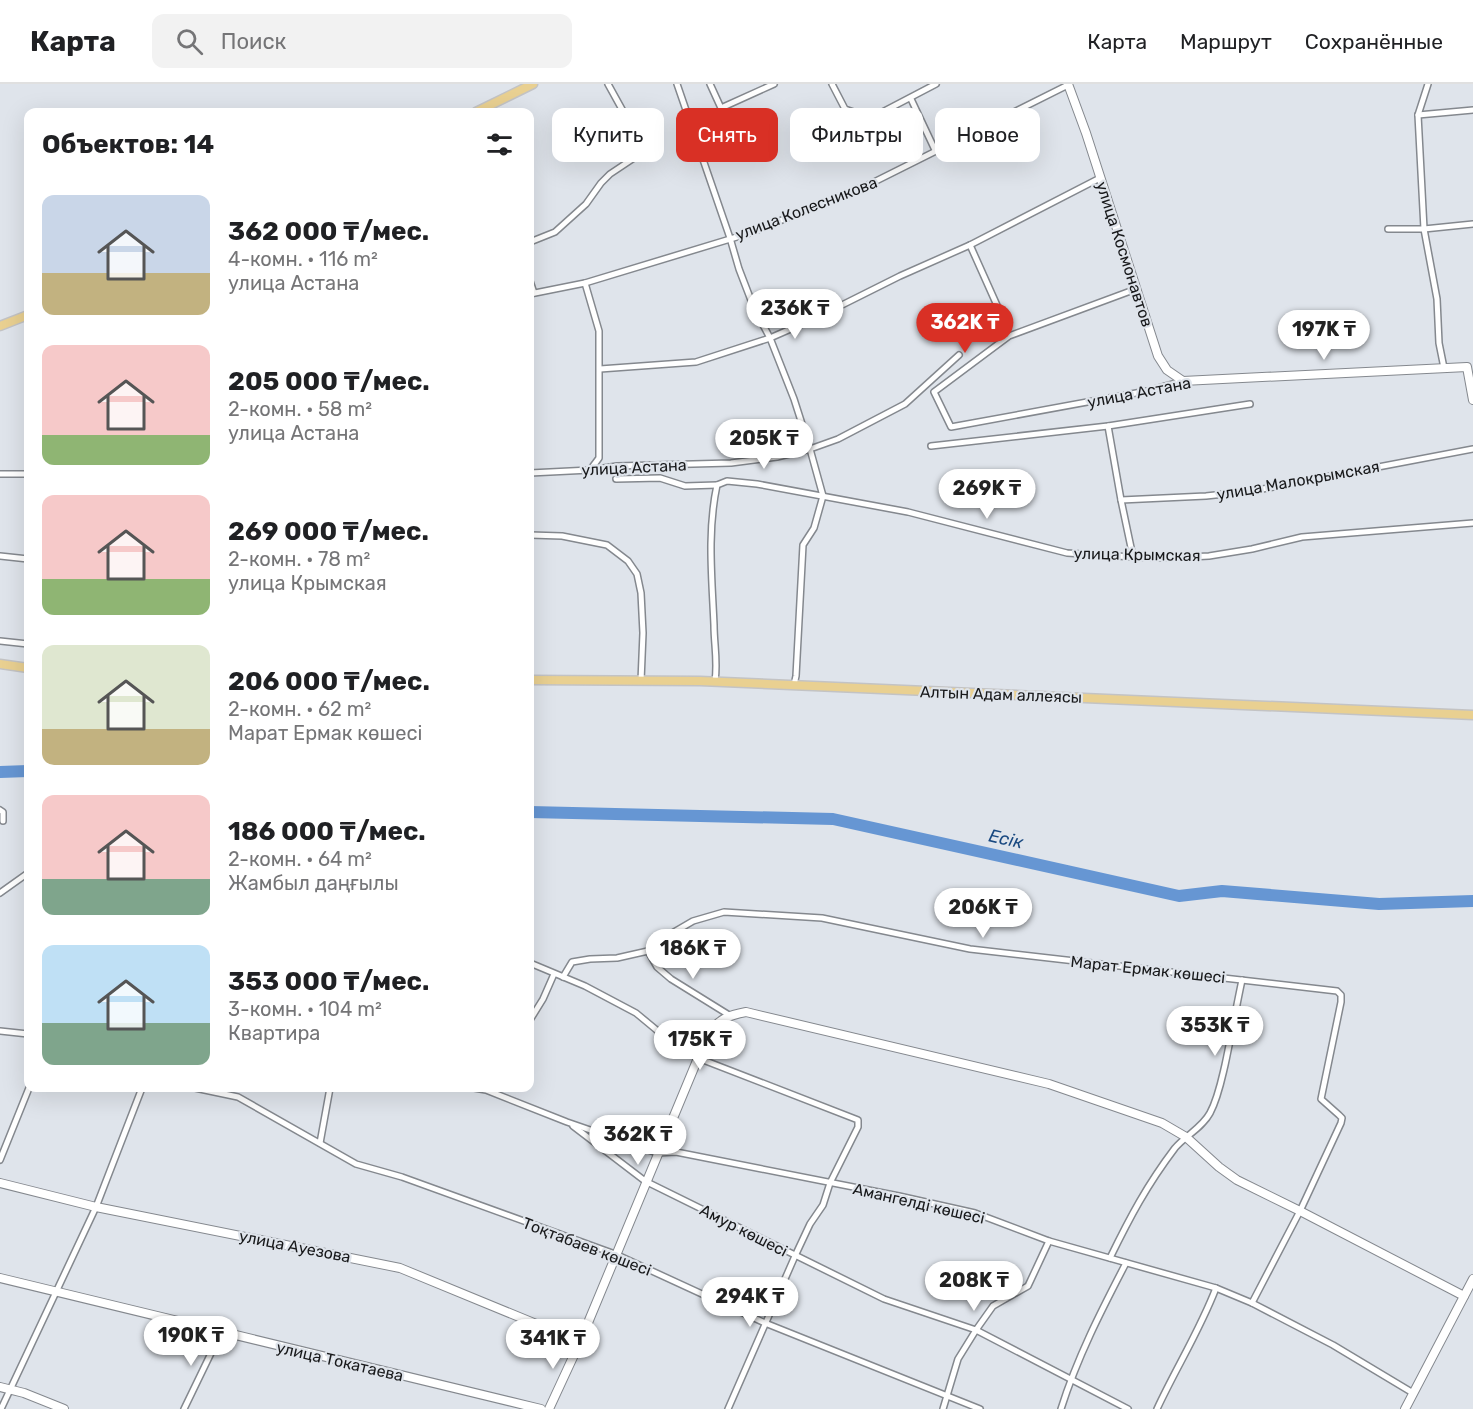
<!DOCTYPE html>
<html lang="ru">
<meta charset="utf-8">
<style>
:root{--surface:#fff;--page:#f2f2f2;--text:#202124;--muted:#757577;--line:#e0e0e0;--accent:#d93025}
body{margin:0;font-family:Rubik,sans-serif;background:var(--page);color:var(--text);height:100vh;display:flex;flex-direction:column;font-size:22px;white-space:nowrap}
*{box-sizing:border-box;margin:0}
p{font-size:20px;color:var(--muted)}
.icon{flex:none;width:33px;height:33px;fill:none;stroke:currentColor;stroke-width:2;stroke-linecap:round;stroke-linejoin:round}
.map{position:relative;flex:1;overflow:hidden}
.sheet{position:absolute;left:24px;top:24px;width:510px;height:984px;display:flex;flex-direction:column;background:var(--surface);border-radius:12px;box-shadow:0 6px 24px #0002}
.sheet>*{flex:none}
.guide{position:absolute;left:552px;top:24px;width:570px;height:54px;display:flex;gap:12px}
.price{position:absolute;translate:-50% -51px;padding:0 14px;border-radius:21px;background:#fff;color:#222;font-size:20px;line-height:39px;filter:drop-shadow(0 2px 3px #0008)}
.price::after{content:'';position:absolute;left:50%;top:36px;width:18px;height:14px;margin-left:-9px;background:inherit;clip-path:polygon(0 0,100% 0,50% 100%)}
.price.active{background:var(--accent);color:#fff}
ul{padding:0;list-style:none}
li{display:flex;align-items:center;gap:18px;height:150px;padding:0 18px}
li span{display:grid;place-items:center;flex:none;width:168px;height:120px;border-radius:12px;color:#555}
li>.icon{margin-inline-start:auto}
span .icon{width:72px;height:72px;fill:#fffc;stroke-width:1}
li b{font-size:26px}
h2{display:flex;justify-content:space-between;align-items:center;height:72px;padding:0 18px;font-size:26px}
.chip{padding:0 21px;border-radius:12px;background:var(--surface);box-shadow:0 6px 24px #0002;font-size:21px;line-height:54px}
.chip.active{background:var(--accent);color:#fff}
header{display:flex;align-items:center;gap:36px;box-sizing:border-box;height:84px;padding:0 30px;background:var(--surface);border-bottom:2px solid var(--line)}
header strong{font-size:28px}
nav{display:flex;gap:33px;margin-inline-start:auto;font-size:21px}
.search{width:420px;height:54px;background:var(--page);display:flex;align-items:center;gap:15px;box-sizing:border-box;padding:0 21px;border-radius:12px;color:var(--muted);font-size:22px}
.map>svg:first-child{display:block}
</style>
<header>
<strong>Карта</strong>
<div class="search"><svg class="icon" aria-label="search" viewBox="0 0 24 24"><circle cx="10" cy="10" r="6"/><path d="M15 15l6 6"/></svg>Поиск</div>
<nav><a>Карта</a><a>Маршрут</a><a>Сохранённые</a></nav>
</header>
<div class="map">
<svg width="1473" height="1325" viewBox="0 0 1473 1325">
<rect width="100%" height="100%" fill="#dfe4eb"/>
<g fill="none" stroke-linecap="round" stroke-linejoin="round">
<g stroke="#6696d3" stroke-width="12">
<path d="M0,688L28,687"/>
<path d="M530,728L833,735L1179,812L1222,807L1379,820L1473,817"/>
</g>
<g stroke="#84888e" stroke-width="8">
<g id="street">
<path d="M677,0L730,154L739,185L754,224L770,254L794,315L810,365L823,412L814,444L803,461L796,592L794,601"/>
<path d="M710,0L721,24L774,0"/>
<path d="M832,0L845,25L871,34L936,0"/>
<path d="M1428,0L1418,31L1424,145L1437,215L1439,259L1444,284"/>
<path d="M911,15L935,66"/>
<path d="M1418,31L1473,26"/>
<path d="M1388,145H1424L1473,140"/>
<path d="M530,158L555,148L586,120L601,99L610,90L640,70L629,38L608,0"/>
<path d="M970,161L1004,237"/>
<path d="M530,197L534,209"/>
<path d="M585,199L599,247V374L590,386"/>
<path d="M1136,205L1009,252L934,308L951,343L1147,307L1183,297"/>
<path d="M530,210L585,199L750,149L870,100L1068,1"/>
<path d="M600,285L696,278L770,254L818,233L900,192L970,161L1100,94"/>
<path d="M28,332V326"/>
<path d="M1108,342L1121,416L1133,473"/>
<path d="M931,362L1108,342L1250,320"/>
<path d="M530,389L590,386L617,382L731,379L777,373L810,365L838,355L905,320L959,271"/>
<path d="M0,390H28"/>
<path d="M616,395L660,394L685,402L717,401"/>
<path d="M1121,416L1206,412L1252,407L1473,365"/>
<path d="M530,451L562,452L607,461L628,477L637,490L641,509L643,549L641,597"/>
<path d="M0,472L28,475"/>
<path d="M0,557L28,560"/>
<path d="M715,597C718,578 714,560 714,541C712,494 707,448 717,401L727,397L757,400L908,428L1067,469L1133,473L1171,474L1209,472L1252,465L1302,453L1473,439"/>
<path d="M0,726L3,728V737"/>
<path d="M0,809L28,789"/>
<path d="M648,867L657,883L671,895L729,931"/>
<path d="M530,879L585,902L636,929L671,958L698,974L858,1036V1043L830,1099L823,1121L810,1140L795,1172L728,1325"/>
<path d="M563,893L572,878L590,875L617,874L648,867L669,851L693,837L724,828L822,834L970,865L1337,907L1341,911V918L1321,1015L1339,1031L1342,1034L1341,1039L1300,1127L1252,1219"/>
<path d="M530,936L543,915L554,890"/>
<path d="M0,947L28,950"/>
<path d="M195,1004L238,1013L356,1080L402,1093L615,1170L765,1239L980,1325"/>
<path d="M474,1004L486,1006L567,1038L657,1069L676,1068L899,1112L975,1129L1049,1157L1216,1204L1252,1219L1333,1261L1413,1309"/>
<path d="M573,1042L645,1097L884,1215L976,1246L1128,1325"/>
<path d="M320,1059L330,1004"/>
<path d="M0,1076L29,1004"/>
<path d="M1110,1174C1130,1133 1147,1101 1175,1064C1186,1051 1202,1044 1210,1029C1218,1014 1221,998 1225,981C1231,953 1236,924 1242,896"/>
<path d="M1,1325L96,1123L142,1004"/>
<path d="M184,1325L214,1263L216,1247"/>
<path d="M943,1325L958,1275L976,1246L993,1222L1028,1202L1049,1157"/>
<path d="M1061,1325C1077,1274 1101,1227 1126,1179"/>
<path d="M1157,1325C1176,1284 1200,1246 1216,1204"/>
</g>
</g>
<g stroke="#84888e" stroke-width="10">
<g id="secondary">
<path d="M1068,0L1086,49L1158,272L1167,286L1183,297L1467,283L1473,316"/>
<path d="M0,1099L96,1123L400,1184L580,1258"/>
<path d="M0,1194L541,1325"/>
<path d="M0,1303L24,1309L64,1325"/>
<path d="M549,1325L580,1258L708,950C719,935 729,931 746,928L1049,1000L1162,1039L1186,1053L1219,1083L1237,1096L1300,1127L1464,1212"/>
<path d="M1405,1325L1473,1195"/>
</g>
</g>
<g stroke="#c3c3c4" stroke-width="11">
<g id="primary">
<path d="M476,28L533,0"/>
<path d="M0,242L28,231"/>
<path d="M0,580L28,584"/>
<path d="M530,596L700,597L1473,631"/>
</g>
</g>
<use href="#street" stroke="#fff" stroke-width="5"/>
<use href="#secondary" stroke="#fff" stroke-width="8"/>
<use href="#primary" stroke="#e9d091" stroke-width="8"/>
</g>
<g text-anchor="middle" stroke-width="4.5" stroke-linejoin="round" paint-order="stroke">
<g font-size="16" fill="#18191b" stroke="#dfe4eb">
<text transform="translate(806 124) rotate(-21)" y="6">улица Колесникова</text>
<text transform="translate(1125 170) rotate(72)" y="6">улица Космонавтов</text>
<text transform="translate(1139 308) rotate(-11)" y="6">улица Астана</text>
<text transform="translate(634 383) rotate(-3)" y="6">улица Астана</text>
<text transform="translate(1298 396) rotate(-10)" y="6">улица Малокрымская</text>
<text transform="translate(1137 470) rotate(1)" y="6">улица Крымская</text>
<text transform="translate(1001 610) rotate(2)" y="6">Алтын Адам аллеясы</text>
<text transform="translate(1148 885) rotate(6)" y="6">Марат Ермак көшесі</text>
<text transform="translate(919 1119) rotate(13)" y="6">Амангелді көшесі</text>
<text transform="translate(744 1146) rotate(27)" y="6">Амур көшесі</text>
<text transform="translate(295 1162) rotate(11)" y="6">улица Ауезова</text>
<text transform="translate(587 1162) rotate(21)" y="6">Тоқтабаев көшесі</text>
<text transform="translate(340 1277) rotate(13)" y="6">улица Токатаева</text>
</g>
<g font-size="18" font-style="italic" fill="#184880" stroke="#dfe4eb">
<text transform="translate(1006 755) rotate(13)" y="6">Есік</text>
</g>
</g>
</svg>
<b class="price" style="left:795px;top:256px">236K ₸</b>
<b class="price active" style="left:965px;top:270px">362K ₸</b>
<b class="price" style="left:1324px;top:277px">197K ₸</b>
<b class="price" style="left:764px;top:386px">205K ₸</b>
<b class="price" style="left:987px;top:436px">269K ₸</b>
<b class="price" style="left:983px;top:855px">206K ₸</b>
<b class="price" style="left:693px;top:896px">186K ₸</b>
<b class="price" style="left:1215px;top:973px">353K ₸</b>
<b class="price" style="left:700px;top:987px">175K ₸</b>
<b class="price" style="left:638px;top:1082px">362K ₸</b>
<b class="price" style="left:974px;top:1228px">208K ₸</b>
<b class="price" style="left:750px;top:1244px">294K ₸</b>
<b class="price" style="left:191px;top:1283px">190K ₸</b>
<b class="price" style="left:553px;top:1286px">341K ₸</b>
<div class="guide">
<a class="chip">Купить</a>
<a class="chip active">Снять</a>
<a class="chip">Фильтры</a>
<a class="chip">Новое</a>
</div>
<section class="sheet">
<h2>Объектов: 14<svg class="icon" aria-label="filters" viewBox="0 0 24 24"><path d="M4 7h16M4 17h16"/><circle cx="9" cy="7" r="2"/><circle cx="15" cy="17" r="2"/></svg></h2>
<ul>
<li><span style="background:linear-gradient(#c9d6e8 65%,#c2b280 0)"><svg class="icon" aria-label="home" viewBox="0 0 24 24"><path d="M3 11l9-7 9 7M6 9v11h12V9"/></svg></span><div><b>362 000 ₸/мес.</b><p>4-комн. · 116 m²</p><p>улица Астана</p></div></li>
<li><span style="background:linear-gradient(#f6c9c9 75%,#8fb573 0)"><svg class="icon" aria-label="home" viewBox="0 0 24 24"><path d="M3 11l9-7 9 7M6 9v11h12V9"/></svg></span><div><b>205 000 ₸/мес.</b><p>2-комн. · 58 m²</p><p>улица Астана</p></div></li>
<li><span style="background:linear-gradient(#f6c9c9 70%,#8fb573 0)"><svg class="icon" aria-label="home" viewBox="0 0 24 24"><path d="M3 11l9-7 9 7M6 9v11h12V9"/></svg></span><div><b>269 000 ₸/мес.</b><p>2-комн. · 78 m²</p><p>улица Крымская</p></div></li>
<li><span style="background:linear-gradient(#dfe7d0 70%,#c2b280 0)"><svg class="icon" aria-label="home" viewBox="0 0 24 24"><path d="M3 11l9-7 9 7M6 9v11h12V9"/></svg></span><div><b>206 000 ₸/мес.</b><p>2-комн. · 62 m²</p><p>Марат Ермак көшесі</p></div></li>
<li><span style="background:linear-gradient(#f6c9c9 70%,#7fa58c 0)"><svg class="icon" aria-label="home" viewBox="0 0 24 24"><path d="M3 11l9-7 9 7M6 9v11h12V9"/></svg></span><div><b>186 000 ₸/мес.</b><p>2-комн. · 64 m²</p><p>Жамбыл даңғылы</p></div></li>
<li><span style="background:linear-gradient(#bfe0f5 65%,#7fa58c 0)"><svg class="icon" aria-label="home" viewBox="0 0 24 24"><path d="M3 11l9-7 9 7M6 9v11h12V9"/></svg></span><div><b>353 000 ₸/мес.</b><p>3-комн. · 104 m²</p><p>Квартира</p></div></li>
</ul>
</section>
</div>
